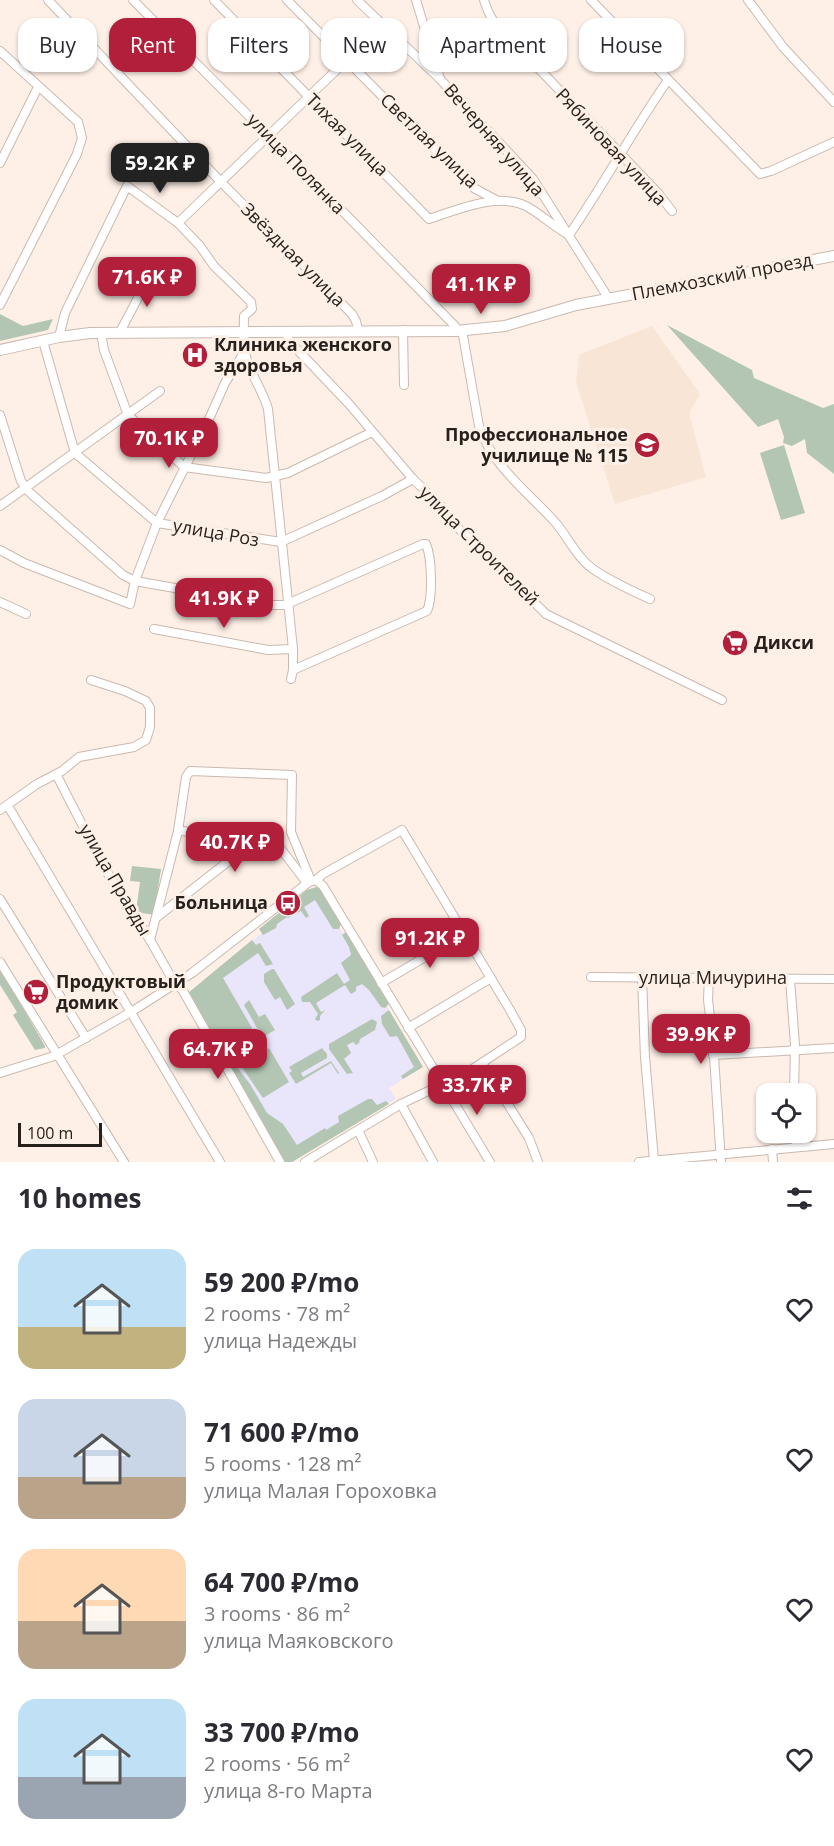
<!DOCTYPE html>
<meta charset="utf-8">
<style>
:root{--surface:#fff;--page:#f7f7f7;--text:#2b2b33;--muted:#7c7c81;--accent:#b21f3a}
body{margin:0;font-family:"Open Sans",sans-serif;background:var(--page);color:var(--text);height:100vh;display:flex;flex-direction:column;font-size:22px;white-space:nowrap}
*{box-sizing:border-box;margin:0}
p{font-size:20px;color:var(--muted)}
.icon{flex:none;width:33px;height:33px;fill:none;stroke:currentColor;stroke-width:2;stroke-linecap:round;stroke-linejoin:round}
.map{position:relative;height:1162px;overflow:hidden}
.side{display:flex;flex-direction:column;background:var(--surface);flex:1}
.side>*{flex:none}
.top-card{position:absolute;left:18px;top:18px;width:798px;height:54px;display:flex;gap:12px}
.tools{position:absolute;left:756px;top:1083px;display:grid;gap:12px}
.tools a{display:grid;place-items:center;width:60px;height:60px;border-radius:12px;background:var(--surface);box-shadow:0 2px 4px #0004;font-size:30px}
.scale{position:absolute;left:18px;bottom:15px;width:84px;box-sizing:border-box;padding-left:6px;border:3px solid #27211d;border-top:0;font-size:16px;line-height:21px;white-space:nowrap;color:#27211d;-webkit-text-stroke:4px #fef0e7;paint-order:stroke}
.price{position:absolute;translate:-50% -51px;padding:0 14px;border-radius:12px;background:var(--accent);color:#fff;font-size:20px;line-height:39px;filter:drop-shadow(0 2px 3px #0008)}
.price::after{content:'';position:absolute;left:50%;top:36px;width:18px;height:14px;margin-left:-9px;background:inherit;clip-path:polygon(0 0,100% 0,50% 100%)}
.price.current{background:#222;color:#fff}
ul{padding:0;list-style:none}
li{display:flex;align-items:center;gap:18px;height:150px;padding:0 18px}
li span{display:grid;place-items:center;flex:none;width:168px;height:120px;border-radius:18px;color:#555}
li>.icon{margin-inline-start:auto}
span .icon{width:72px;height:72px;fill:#fffc;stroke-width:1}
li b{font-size:26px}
h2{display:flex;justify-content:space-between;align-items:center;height:72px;padding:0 18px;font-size:26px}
.tag{padding:0 21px;border-radius:18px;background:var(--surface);box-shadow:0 2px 4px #0004;font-size:21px;line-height:54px}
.tag.current{background:var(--accent);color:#fff}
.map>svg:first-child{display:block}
</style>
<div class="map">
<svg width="834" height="1162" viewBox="0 0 834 1162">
<rect width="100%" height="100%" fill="#fef0e7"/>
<path fill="#f8e5d5" d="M652,326L700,394L689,413L706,477L615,504L576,382L579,355Z"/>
<path fill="#e9e5fb" d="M316,889L423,1067L389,1088L396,1099L292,1162H283L188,993Z"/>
<g fill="#b3c6b3">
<path d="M0,314L23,326L53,319L48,330L0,341Z"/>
<path d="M667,325L752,370L754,378L823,408L834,404V474L807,453L805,439L792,446L783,443L784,437L778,419L758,427Z"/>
<path d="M784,445L805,513L781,520L760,453Z"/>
<path d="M132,866L161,869L154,915L136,912L140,882L130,881Z"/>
<path d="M316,887L320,889L341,924L339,929H333L315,900L304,907L309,916L306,918L301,911L288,918L287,917L277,924L276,928L263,935L259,929L307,890Z"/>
<path d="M346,932L389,1004L385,1008L381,1007L369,990L362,984L356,987V991L351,994L345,985L316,1003L321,1012L325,1010L320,1016V1020L317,1021L315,1019L318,1014L310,1002H302L301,997L337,973L344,984L350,980L341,963L351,955L349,947L342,935Z"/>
<path d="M252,940L256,945L260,943L273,964L266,966L258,953L223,978L252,1028L250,1033L225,1048L232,1061L250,1084L267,1113L283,1124L297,1145L325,1128L326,1130L339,1122L338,1116L368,1099H372L377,1105L386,1101L389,1104L292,1162H283L188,993Z"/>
<path d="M0,969L45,1046V1048L35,1050L13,1015L17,1012L0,985Z"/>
<path d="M272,969H274L295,1004L287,1010L280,997L275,1000L264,982V974Z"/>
<path d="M249,1000L259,1017L265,1014L275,1030L240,1051L237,1044L260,1030L257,1028L244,1005Z"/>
<path d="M389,1010L423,1067L403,1079L401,1076L414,1067L397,1036L390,1037L382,1024L381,1016Z"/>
<path d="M372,1019L377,1022L375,1030L360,1039L359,1043L356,1045L353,1042L347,1045L351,1053L344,1059L353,1073L347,1074L329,1049V1044Z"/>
<path d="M269,1048L289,1082L263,1098L241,1066Z"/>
<path d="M322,1048L327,1054V1058L301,1073L303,1077L331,1061L339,1073L338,1074L331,1063L296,1084L289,1073L292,1071L289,1067Z"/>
</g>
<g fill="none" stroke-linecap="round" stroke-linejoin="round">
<g stroke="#cab9af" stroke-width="10">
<g id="minor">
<path d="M48,0L221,182L352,314L356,321L358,330"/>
<path d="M133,0L268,135L455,326L456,331"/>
<path d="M214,0L429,219C457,210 497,192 526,206C541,214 554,227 569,235C604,184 633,130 668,80"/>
<path d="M287,0L472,187L498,201"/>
<path d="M357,0L440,79L533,179L609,299"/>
<path d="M416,0L440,79"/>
<path d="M484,0C490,21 501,33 518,47L658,193L672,211"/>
<path d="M591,0L760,174L771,171L834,142"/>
<path d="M748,0L783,47L834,102"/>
<path d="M0,51L78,122L82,138L77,154L0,305"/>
<path d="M0,163L38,87"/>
<path d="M178,223L382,26"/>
<path d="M403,330L404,385"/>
<path d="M462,330L479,426C492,466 528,492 555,522C568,537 577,558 593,569C610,581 630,590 650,599"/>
<path d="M286,331L288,339L293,345L349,404L413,479L441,506L452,522L546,614L722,700"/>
<path d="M101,332L104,350L128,415L184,467L266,478L288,473L372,432"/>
<path d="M120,332L151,273"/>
<path d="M59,337L65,313L127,186L178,223L200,246L214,266L251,302L252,309L244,316C244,330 242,346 247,360C252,377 263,391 268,409L293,649V670L291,679"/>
<path d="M43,341L75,453L157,523L281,542L382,496L413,479"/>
<path d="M0,415L21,481L28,491L123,575L135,581L271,605H285L423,544H426C432,558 433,598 427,611L293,670"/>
<path d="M0,506L160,391"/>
<path d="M0,550L24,563L130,604L135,581L157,523L210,417L225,383L245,351"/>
<path d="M0,602L26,614"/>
<path d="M154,629L268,650L293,649"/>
<path d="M56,774L105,869L150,940L171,977L183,991L280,1162"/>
<path d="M8,806L220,1162"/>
<path d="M0,810L37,784L62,771L79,757L134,747L146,740L150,727V708L146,701L125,691L91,680"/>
<path d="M178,831L262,835"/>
<path d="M316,880L323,886L490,1162"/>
<path d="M0,899L86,1038"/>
<path d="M157,917L262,835L271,837L274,840L307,883"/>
<path d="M150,940L178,831L186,777L190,771L292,775L291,832L311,881"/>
<path d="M0,962L124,1162"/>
<path d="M591,977L834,979"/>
<path d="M642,977L645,1057L654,1160"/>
<path d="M709,977L708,1000L713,1041L721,1162"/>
<path d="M790,979L795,1045L794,1094"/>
<path d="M381,983L437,950L466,935"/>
<path d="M408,1028L491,978"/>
<path d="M713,1055L834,1048"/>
<path d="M482,1063L529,1138L538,1162"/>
<path d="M0,1073L54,1056L131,1012L192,973L309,882L316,880L323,874L402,830L510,1010L521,1030V1037L468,1072L401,1104L305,1162"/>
<path d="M401,1104L433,1162"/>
<path d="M358,1130L373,1162"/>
<path d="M795,1132L796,1147"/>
<path d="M772,1149L773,1162"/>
<path d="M639,1162L834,1144"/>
</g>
</g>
<g stroke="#cab9af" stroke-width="12">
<path id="major" d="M0,350L59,337L90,333L456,331L505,326L576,305L834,256"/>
</g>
<use href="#minor" stroke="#fff" stroke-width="8"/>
<use href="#major" stroke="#fff" stroke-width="10"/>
</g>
<defs>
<g id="hospital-disc" transform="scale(1.35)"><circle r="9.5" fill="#b21f3a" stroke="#fef0e7"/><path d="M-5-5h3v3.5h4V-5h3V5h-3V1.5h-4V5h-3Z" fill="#fff"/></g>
<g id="university-disc" transform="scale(1.35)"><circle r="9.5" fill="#b21f3a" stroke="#fef0e7"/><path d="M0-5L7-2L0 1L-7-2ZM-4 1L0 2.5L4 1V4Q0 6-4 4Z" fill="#fff"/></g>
<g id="supermarket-disc" transform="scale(1.35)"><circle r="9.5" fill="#b21f3a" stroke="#fef0e7"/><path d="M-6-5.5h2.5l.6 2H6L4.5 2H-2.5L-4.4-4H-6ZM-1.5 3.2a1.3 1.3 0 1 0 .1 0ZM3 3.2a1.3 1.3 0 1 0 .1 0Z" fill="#fff"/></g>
<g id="bus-disc" transform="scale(1.35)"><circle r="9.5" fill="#b21f3a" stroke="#fef0e7"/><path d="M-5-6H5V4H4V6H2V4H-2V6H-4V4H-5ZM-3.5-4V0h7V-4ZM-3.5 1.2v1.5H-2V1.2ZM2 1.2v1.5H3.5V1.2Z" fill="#fff"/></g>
</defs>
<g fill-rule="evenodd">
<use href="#hospital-disc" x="195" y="355"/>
<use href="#university-disc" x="647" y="445"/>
<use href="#supermarket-disc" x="735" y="643"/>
<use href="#bus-disc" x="288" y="903"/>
<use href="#supermarket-disc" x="36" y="992"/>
</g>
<g text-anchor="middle" stroke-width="6" stroke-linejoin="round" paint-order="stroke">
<g font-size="18" fill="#27211d" stroke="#fef0e7">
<text transform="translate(347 135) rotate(45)" y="6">Тихая улица</text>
<text transform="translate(494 140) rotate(49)" y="6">Вечерняя улица</text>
<text transform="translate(429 141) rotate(44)" y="6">Светлая улица</text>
<text transform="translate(611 147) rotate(47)" y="6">Рябиновая улица</text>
<text transform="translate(296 164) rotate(46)" y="6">улица Полянка</text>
<text transform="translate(293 255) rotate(45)" y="6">Звёздная улица</text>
<text transform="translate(722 277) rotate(-11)" y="6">Племхозский проезд</text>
<text transform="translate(216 533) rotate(10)" y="6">улица Роз</text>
<text transform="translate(479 546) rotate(45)" y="6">улица Строителей</text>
<text transform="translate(115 880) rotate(60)" y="6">улица Правды</text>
<text x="713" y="984">улица Мичурина</text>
</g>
<g font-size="18" font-weight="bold" fill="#27211d" stroke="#fef0e7" text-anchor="start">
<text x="214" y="351">Клиника женского<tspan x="214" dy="21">здоровья</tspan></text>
<text x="628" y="441" text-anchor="end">Профессиональное<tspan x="628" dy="21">училище № 115</tspan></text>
<text x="754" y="649">Дикси</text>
<text x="268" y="909" text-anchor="end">Больница</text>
<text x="56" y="988">Продуктовый<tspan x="56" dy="21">домик</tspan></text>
</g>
</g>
</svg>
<div class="tools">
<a><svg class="icon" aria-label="locate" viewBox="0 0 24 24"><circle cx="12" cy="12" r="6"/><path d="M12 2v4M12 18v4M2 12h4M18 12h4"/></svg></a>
</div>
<div class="scale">100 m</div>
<b class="price current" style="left:160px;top:194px">59.2K ₽</b>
<b class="price" style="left:147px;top:308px">71.6K ₽</b>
<b class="price" style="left:481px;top:315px">41.1K ₽</b>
<b class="price" style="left:169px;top:469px">70.1K ₽</b>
<b class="price" style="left:224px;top:629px">41.9K ₽</b>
<b class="price" style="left:235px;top:873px">40.7K ₽</b>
<b class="price" style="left:430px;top:969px">91.2K ₽</b>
<b class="price" style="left:701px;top:1065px">39.9K ₽</b>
<b class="price" style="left:218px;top:1080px">64.7K ₽</b>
<b class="price" style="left:477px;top:1116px">33.7K ₽</b>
<div class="top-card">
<a class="tag">Buy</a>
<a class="tag current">Rent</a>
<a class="tag">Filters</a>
<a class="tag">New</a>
<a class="tag">Apartment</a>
<a class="tag">House</a>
</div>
</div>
<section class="side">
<h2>10 homes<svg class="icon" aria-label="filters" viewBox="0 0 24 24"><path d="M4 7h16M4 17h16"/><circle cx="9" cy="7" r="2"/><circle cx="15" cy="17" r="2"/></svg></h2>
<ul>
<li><span style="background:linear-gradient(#bfe0f5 65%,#c2b280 0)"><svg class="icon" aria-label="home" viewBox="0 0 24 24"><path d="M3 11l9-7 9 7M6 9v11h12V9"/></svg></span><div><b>59 200 ₽/mo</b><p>2 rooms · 78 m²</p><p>улица Надежды</p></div><svg class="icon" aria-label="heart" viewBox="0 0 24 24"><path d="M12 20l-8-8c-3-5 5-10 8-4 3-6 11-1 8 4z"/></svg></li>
<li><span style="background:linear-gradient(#c9d6e8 65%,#b9a48a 0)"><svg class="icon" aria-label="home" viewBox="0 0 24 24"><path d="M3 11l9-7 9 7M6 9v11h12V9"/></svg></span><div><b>71 600 ₽/mo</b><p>5 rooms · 128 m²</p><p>улица Малая Гороховка</p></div><svg class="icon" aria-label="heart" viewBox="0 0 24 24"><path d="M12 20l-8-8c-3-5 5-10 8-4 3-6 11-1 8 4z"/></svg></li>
<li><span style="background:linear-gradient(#ffd9b3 60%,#b9a48a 0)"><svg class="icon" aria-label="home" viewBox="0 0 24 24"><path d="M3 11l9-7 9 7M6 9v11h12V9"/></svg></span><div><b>64 700 ₽/mo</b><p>3 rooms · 86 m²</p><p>улица Маяковского</p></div><svg class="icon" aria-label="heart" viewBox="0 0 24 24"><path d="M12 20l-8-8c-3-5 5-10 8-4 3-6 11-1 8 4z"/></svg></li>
<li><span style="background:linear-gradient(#bfe0f5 65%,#9aa5b1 0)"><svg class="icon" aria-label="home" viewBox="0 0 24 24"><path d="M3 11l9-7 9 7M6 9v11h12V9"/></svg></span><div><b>33 700 ₽/mo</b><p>2 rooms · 56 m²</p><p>улица 8-го Марта</p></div><svg class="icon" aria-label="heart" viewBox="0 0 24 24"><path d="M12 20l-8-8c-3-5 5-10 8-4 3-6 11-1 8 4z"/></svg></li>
</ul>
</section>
